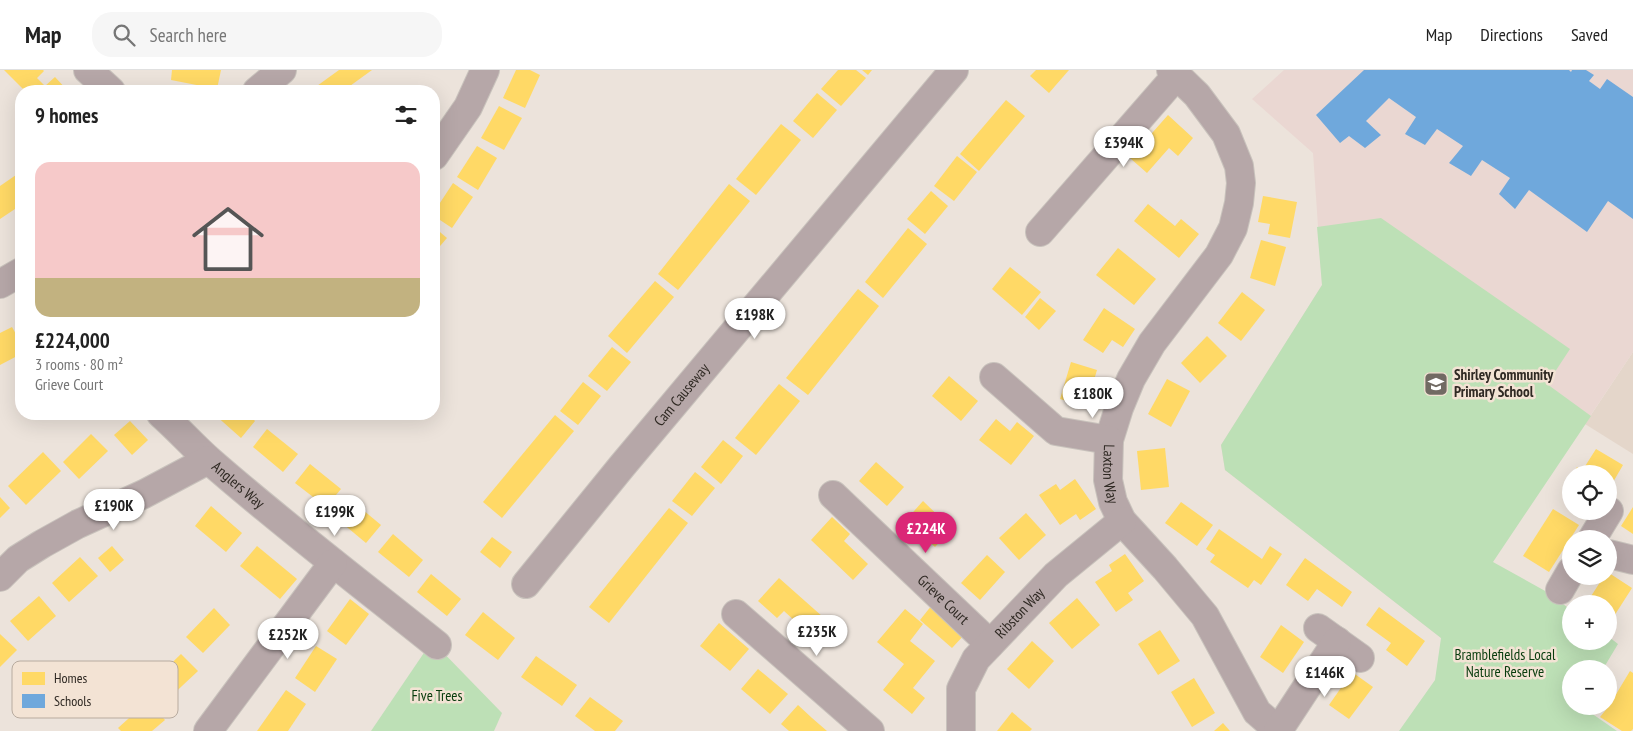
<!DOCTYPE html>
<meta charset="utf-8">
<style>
:root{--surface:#fff;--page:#f6f6f6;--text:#222;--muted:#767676;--line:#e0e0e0;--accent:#db2777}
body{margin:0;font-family:"PT Sans Narrow",sans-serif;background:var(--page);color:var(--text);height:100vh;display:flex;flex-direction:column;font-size:19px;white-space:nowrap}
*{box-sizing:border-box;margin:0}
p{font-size:16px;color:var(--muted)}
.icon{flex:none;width:28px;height:28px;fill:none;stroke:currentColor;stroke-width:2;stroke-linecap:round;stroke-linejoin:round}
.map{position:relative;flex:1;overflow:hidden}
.sheet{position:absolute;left:15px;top:15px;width:425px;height:335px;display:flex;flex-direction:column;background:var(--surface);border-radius:20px;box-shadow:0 5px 20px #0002}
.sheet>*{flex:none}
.controls{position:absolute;left:1562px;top:395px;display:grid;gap:10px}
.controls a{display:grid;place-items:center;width:55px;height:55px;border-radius:50%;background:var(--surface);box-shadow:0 5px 20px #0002;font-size:25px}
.price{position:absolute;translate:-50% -42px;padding:0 11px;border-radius:18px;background:#fff;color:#222;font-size:16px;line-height:32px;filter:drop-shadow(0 1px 2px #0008)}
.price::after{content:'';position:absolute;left:50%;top:30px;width:15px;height:11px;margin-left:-8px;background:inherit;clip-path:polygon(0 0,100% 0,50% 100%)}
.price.selected{background:var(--accent);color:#fff}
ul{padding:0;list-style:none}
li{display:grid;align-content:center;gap:10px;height:265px;padding:0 20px}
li+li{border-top:1px solid var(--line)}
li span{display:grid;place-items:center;height:155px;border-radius:15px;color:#555}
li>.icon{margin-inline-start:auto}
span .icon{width:90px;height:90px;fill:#fffc;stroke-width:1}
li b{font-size:21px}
h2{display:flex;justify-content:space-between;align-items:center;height:60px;padding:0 20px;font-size:21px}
header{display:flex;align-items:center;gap:30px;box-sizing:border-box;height:70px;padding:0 25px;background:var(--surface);border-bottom:1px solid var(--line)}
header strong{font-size:24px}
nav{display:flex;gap:28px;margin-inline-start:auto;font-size:18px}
.search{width:350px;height:45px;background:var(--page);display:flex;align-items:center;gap:12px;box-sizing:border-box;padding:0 18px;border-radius:20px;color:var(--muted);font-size:19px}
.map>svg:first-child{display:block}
</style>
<header>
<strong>Map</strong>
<div class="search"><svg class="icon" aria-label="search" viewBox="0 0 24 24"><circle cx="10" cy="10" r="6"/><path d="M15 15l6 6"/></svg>Search here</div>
<nav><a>Map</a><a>Directions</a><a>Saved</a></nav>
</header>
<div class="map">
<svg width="1633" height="661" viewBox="0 0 1633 661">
<rect width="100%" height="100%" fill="#ece3db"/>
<path fill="#e4d6ca" d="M1633,282V384L1585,354Z"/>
<path fill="#ead7d2" d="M1284,0H1633V282L1441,568L1225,400L1221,375L1322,215L1313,83L1252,29Z"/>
<g fill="#bde0b6">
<path d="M1381,148L1570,279L1547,314L1591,346L1493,492L1547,522L1571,540V571H1609V567L1618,574L1603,599H1571V636H1581L1617,661H1399L1435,610L1441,568L1225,400L1221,375L1322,215L1317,157Z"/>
<path d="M432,571L502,643L494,661H371Z"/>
</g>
<g fill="#ffd966">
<path d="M4,0H43L44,1L37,8L45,16L55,7L68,21H25Z"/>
<path d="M172,0H221L217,19L171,10Z"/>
<path d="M339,0H372L343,21H310Z"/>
<path d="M516,0H530L540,5L525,38L503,28Z"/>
<path d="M838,0H856L866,8L841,36L821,19Z"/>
<path d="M862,0H872L868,5Z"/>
<path d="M1036,0H1069L1049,23L1030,6Z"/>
<path d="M817,23L837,40L813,68L793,51Z"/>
<path d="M1006,30L1025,46L979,101L960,84Z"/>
<path d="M499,36L522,48L504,80L481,68Z"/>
<path d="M1168,45L1193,68L1178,86L1169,78L1147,103L1130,88Z"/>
<path d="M781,54L801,70L756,125L736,109Z"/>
<path d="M477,76L497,88L478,120L457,107Z"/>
<path d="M957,86L977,102L954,131L934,116Z"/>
<path d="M16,105L21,113V135L0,149V116Z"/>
<path d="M453,113L473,127L452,158L434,146V142Z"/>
<path d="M729,114L750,131L678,220L658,204Z"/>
<path d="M931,121L948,136L925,164L907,149Z"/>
<path d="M1263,126L1297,132L1290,168L1268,164L1270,154L1258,152Z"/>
<path d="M1148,134L1175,156L1181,149L1199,164L1179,188L1134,151Z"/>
<path d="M434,157L447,168L434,183Z"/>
<path d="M908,158L927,174L883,228L865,212Z"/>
<path d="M1261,170L1286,177L1275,216L1250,208Z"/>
<path d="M1118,178L1156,209L1134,235L1096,205Z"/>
<path d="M1010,197L1041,222L1022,245L992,219Z"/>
<path d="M655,211L674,227L627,283L608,266Z"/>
<path d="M858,219L879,236L808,325L786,308Z"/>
<path d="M1242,222L1265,240L1241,271L1218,253Z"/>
<path d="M1040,228L1056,241L1039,260L1025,247Z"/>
<path d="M1104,238L1135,259L1123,277L1112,270L1103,283L1083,270Z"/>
<path d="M12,257L21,273V284L0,295V263Z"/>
<path d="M1207,266L1227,286L1200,313L1181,293Z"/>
<path d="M612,277L631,292L607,321L588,306Z"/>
<path d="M1071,292L1097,300L1086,337L1060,329Z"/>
<path d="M949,306L978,331L961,351L932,326Z"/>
<path d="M1167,309L1190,321L1171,357L1148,344Z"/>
<path d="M583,312L601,326L578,355L560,341Z"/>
<path d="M779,314L800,331L756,385L735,368Z"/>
<path d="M214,344H248L255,351L241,368Z"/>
<path d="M555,345L574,361L502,448L483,432Z"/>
<path d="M996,349L1010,361L1017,352L1034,366L1011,395L979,370Z"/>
<path d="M130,351L148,370L132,385L114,365Z"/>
<path d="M267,359L298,384L283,402L253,377Z"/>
<path d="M91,364L108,381L79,409L63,392Z"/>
<path d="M723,370L743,386L721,414L701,397Z"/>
<path d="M1165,378L1169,417L1141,420L1137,381Z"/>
<path d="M1596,379L1623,395L1609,419V404H1573L1577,397L1582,401Z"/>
<path d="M43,382L61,401L26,435L8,416Z"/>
<path d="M876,392L904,417L887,436L859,411Z"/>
<path d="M310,394L341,419L326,437L295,413Z"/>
<path d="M695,402L715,418L692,446L672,431Z"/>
<path d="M1571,406V424L1563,419Z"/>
<path d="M1075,409L1096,439L1080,450L1076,444L1060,455L1039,425L1056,414L1060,420Z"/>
<path d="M0,427L10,438L0,448Z"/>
<path d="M351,430L381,455L366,473L336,448Z"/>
<path d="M923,431L952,459L935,477L906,450Z"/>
<path d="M1181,432L1213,455L1197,476L1165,453Z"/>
<path d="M211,436L242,463L226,482L195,456Z"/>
<path d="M1633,437V464L1621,456Z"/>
<path d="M669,438L688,453L609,553L589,537Z"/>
<path d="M1553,439L1579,455L1549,502L1523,486Z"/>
<path d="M1026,443L1046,465L1019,490L999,468Z"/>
<path d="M832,447L850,464L844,471L868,494L853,510L811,470Z"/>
<path d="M1219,459L1262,489L1270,476L1282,484L1261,515L1254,510L1248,518L1210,492L1215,485L1206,479Z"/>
<path d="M393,464L423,490L409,507L378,482Z"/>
<path d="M492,467L512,482L500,498L480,482Z"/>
<path d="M112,476L124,490L110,502L98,488Z"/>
<path d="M257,476L297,509L280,529L240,496Z"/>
<path d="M1125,484L1144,511L1128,523L1133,530L1116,542L1095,512L1112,501L1109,495Z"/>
<path d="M987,485L1005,502L980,530L961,513Z"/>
<path d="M80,487L98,506L69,532L52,513Z"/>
<path d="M1305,488L1352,522L1342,537L1317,519L1308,531L1286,515Z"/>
<path d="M1609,503L1632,518L1609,554V534H1586L1604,506H1609Z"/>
<path d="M431,504L461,529L447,546L417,522Z"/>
<path d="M779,508L823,547L808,563L784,541L777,548L758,531Z"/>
<path d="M39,526L56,546L28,571L10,551Z"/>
<path d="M1077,528L1100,555L1072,579L1049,553Z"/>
<path d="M350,529L369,544L346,575L327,561Z"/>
<path d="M932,535L965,564L952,578L920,550Z"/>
<path d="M1379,537L1425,571L1407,596L1386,580L1391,573L1366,555Z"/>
<path d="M214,538L230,555L203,583L186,567Z"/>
<path d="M905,539L923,554L910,571L935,591L913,618L925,628L912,644L883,620L904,594L877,572Z"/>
<path d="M483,542L515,568L498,590L465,565Z"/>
<path d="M719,553L749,579L730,601L700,576Z"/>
<path d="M1281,555L1304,572L1283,603L1260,587Z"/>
<path d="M1160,560L1180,591L1158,605L1138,574Z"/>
<path d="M0,564L17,580L0,597Z"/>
<path d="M1032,571L1054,591L1029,619L1007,599Z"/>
<path d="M316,576L337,589L315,622L295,608Z"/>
<path d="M181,584L198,601L166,631L150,614Z"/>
<path d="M536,586L577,615L562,636L521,607Z"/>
<path d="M758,599L788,624L770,644L741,619Z"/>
<path d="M1630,601L1633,603V659L1631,661H1622L1600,647L1609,636Z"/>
<path d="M1352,602L1373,617L1349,649L1329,635Z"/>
<path d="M1194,608L1215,643L1192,657L1171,622Z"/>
<path d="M286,620L306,634L288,661H257Z"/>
<path d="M590,627L623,651L615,661H595L575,646Z"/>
<path d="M148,631L165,650L152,661H121L118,658Z"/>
<path d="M798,635L812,648L827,661H789L781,654Z"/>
<path d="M1012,642L1032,659L1030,661H997Z"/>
<path d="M1223,653L1230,661H1214Z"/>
</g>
<path fill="#6fa8dc" d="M1364,0H1569L1571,2L1572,0H1586L1594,5L1589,11L1600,19L1607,9L1633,27V149L1608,131L1587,162L1529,120L1515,139L1499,124L1510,108L1482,90L1471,106L1449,93L1463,76L1437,59L1425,75L1405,64L1416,47L1389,28L1366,51L1381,65L1365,78L1349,66L1340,73L1316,45Z"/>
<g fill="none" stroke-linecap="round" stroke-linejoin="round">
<g stroke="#c8c2bc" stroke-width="30">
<g id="minor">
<path d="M88,0L111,21"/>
<path id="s1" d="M1171,0L1197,25L1226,64L1239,96L1241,113L1239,133L1233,158L1219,185L1152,273L1131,309L1119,338L1109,370L1108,410L1113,432L1122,451L1165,498L1205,546L1257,642L1279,661"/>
<path d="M257,21L282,0"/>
<path d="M434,86L468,37L485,0"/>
<path d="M1040,162L1177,5"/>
<path d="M0,214L21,202"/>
<path d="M994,307L1056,361L1109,370"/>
<path id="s2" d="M161,344C178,359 193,376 210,391C283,455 361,514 437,575"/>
<path id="s3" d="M833,425L990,574"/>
<path d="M1592,469L1609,441"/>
<path d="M1609,484L1633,490"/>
<path d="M0,507L18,489L42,474L78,454L144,424L208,390"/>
<path id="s4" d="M526,514L622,396L954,0"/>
<path d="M1560,520L1571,501"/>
<path d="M736,544L870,661"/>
<path d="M1318,558L1360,588"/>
<path d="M208,661L333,493"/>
<path id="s5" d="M961,661V619L976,589L1056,505L1122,451"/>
<path d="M1278,661L1337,571"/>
</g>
</g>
<use href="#minor" stroke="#b6a7a8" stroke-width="28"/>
</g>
<defs>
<g id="school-square" transform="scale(1.25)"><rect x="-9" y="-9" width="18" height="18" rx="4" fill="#716a63" stroke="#f3e3d4"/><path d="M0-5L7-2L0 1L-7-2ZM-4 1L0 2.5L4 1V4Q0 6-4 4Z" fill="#fff"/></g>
</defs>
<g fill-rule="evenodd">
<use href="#school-square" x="1436" y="314"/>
</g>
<g text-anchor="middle" stroke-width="5" stroke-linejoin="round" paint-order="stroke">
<g font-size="15" font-weight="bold" fill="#2f2923" stroke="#f3e3d4" text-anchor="start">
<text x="1454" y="310">Shirley Community<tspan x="1454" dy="17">Primary School</tspan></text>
</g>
<g font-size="15" fill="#2f2923" stroke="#f3e3d4">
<text dy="5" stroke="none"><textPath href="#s4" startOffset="245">Cam Causeway</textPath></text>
<text dy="5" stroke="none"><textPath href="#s1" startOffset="464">Laxton Way</textPath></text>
<text dy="5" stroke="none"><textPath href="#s2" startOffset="105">Anglers Way</textPath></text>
<text dy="5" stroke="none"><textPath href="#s3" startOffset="152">Grieve Court</textPath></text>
<text dy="5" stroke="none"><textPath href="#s5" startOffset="139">Ribston Way</textPath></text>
</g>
<g font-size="15" fill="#083c0d" stroke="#f3e3d4">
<text x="1505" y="590">Bramblefields Local<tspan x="1505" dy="17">Nature Reserve</tspan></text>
<text x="437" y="631">Five Trees</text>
</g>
</g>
<rect x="12" y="591" width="166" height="57" rx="8" fill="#f3e3d4" stroke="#b8ab9f" stroke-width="1"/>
<rect x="22" y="602" width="23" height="13" fill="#ffd966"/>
<rect x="22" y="624" width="23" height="14" fill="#6fa8dc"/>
<g font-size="14" fill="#2f2923">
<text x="54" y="613">Homes</text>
<text x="54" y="636">Schools</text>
</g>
</svg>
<div class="controls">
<a><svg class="icon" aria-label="locate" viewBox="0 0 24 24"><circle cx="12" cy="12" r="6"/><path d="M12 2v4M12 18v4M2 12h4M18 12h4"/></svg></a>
<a><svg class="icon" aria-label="layers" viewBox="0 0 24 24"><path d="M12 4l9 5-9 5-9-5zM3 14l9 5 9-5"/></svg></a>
<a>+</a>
<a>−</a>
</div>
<b class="price" style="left:1124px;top:98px">£394K</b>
<b class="price" style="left:755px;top:270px">£198K</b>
<b class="price" style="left:1093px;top:349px">£180K</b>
<b class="price" style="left:114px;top:461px">£190K</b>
<b class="price" style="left:335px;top:467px">£199K</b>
<b class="price selected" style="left:926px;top:484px">£224K</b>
<b class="price" style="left:817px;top:587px">£235K</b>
<b class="price" style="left:288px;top:590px">£252K</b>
<b class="price" style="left:1325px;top:628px">£146K</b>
<section class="sheet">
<h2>9 homes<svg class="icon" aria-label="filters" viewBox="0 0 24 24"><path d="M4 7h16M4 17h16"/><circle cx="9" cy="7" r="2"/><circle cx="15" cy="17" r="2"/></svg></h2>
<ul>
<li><span style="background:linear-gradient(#f6c9c9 75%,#c2b280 0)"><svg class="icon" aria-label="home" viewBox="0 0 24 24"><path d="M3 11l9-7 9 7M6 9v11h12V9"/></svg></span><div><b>£224,000</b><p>3 rooms · 80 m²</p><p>Grieve Court</p></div></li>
</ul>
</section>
</div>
